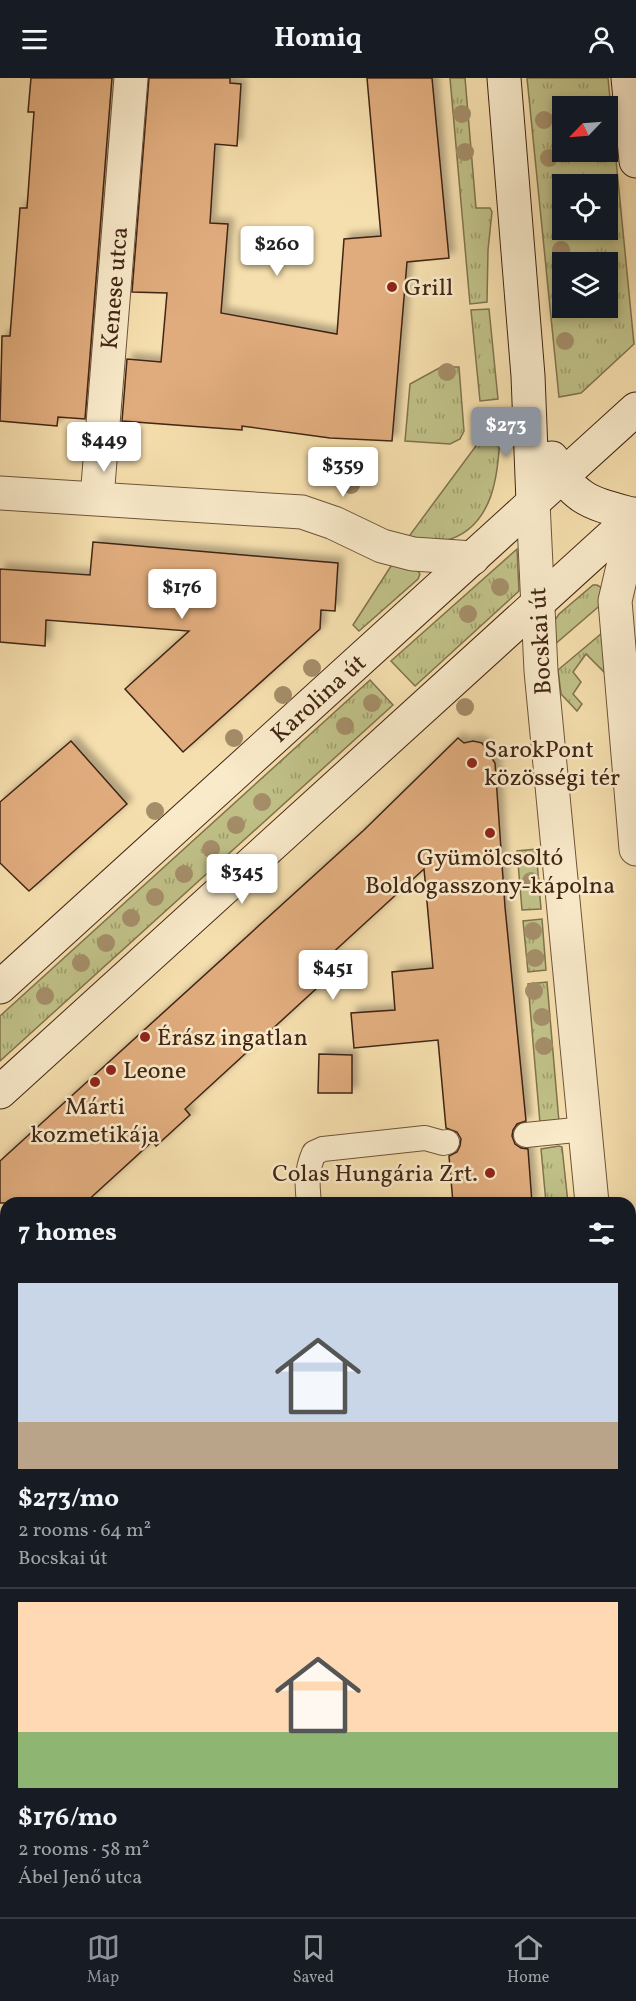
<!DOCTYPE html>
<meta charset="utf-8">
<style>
:root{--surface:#171b24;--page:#242831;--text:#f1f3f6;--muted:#9ea1a6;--line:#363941;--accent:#8c9099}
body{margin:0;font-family:Vollkorn,serif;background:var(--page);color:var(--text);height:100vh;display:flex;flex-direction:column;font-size:22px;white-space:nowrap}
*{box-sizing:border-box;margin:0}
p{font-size:20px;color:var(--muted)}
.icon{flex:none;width:33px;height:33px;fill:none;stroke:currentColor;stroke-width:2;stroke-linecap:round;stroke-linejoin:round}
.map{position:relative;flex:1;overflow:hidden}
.side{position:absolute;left:0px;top:1119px;width:636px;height:720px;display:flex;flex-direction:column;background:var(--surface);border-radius:18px 18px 0 0;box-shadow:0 3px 9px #0003}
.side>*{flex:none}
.needle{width:39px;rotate:245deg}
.controls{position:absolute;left:552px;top:18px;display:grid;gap:12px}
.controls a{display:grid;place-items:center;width:66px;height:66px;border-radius:0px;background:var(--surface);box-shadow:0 3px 9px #0003;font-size:30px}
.price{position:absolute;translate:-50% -51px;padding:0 14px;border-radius:6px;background:#fff;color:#222;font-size:20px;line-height:39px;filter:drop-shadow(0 2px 3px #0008)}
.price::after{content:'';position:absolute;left:50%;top:36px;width:18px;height:14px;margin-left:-9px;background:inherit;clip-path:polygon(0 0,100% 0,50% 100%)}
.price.current{background:var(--accent);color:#fff}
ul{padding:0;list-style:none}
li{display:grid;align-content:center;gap:12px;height:318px;padding:0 18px}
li+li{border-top:2px solid var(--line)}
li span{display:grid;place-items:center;height:186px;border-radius:0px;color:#555}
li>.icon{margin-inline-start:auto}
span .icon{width:108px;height:108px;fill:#fffc;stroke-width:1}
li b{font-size:26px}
h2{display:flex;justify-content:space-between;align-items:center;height:72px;padding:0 18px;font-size:26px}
header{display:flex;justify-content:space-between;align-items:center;height:78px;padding:0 18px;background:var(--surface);font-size:27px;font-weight:700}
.menu{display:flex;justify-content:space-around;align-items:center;height:84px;border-top:2px solid var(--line);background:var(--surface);font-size:16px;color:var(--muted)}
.menu a{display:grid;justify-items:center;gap:3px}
.menu .current{color:var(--accent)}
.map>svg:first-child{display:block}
</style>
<header><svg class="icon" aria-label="menu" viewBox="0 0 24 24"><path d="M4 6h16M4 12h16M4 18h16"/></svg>Homiq<svg class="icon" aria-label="person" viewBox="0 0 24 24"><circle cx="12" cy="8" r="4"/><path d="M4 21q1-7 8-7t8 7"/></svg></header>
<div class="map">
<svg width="636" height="1839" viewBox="0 0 636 1839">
<defs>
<pattern id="grass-tufts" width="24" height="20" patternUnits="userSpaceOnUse" patternTransform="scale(1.5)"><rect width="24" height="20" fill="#c0c188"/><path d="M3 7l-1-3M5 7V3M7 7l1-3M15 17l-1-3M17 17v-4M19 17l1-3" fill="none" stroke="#9e9d6e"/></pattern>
<filter id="shadow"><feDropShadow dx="5.5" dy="-5.5" stdDeviation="3" flood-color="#0004"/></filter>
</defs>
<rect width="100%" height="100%" fill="#f6dfae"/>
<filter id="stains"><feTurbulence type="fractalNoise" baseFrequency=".00333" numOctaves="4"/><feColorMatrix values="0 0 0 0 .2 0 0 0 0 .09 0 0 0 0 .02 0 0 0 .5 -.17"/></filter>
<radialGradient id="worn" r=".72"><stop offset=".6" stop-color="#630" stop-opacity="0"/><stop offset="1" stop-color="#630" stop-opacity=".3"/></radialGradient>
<g fill="url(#grass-tufts)" stroke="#80734e" stroke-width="1.5" fill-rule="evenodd">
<path d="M450,0H465L476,130H490L492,134L488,172L487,224L470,226Z"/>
<path d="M527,0H608L634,266L581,315L559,319ZM562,28H608V74H562ZM562,106H608V152H562ZM562,184H608V230H562Z"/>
<path d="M489,231L498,321L480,323L471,232Z"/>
<path d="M441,289H459L464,353L460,361L450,366L405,363L410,306Z"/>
<path d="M500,352C499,395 494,451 444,463C433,466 418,462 407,461L487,353Z"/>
<path d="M517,471L519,513L415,608L391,583Z"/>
<path d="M393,485L417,492L420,496L418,501L359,553L353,547Z"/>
<path d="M593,507H597L602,510L604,524L554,567L555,542L559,536Z"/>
<path d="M602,555L605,595L586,576L573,594L581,604L573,616L582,626L577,633L561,616L558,592Z"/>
<path d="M370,602L393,627L0,983V938Z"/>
<path d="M536,771L541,831L522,832L517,773Z"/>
<path d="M542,841L546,892L528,894L523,843Z"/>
<path d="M547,904L559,1044L540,1045L528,906Z"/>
<path d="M559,1068L562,1069L568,1125H546L541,1071Z"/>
</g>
<g fill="#e0ac7d" stroke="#412514" stroke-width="1.5" filter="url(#shadow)">
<path d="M31,0H112L85,341L58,339L57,348L0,343L2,258H10L20,130H27L34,34H28Z"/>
<path d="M149,0H230V5L241,6L237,68L215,66L210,145L228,146L221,235L337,256L344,161L381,158L367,0H432L449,180L407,184L392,363L330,360L242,348V352L122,343L127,281L161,284L167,215L132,214Z"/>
<path d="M93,464L338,485L335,533L321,532L320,551L183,674L125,611L189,553L46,542L45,568L0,564V491L90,497Z"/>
<path d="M458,660L464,665L473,663L482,665L495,685L505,829L526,1043L517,1046L513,1052L512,1058L515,1066L521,1070L528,1071L532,1125H453L449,1078L457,1074L460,1068L461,1061L457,1054L446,1050L438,962L354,970L351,935L395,932L392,894L433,890L424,791L303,902L329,899L185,1031L190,1037L156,1068L153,1063L85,1125H0V1083L364,752Z"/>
<path d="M71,663L127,726L29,813L0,785V724Z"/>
<path d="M319,976L352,977V1015H318Z"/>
</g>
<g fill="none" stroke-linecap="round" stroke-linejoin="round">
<g stroke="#6e543a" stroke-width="26">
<g id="lane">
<path d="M526,1057L585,1051"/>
<path d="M309,1125C307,1107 306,1093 314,1075L323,1071L425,1060L443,1065L447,1064"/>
<path d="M246,1839L253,1833"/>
</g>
</g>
<g stroke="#6e543a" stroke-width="35">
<g id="street">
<path d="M0,415L302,434L334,445L382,468L413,476L473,480"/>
<path d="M97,420L131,0"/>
<path d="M533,424L541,593L592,1125"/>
<path d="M635,437L615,523L636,771"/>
<path d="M630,1204L636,1203"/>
<path d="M630,1300H636"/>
<path d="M630,1682L636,1689"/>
<path d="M0,1771L6,1766"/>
<path d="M627,1833L631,1839"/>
</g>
</g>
<g stroke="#412514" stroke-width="35">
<g id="secondary">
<path d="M504,0L528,298L533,424"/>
<path d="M628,0L636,83"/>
<path d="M552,380C574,423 591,425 635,437"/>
<path d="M0,909L636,331"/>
<path d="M0,1014L636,436"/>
</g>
</g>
<use href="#lane" stroke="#f9eaca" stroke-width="24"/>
<use href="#street" stroke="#f9eaca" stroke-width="33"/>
<use href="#secondary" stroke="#f9eaca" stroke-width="33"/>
</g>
<g fill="#a48e69">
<circle cx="462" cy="36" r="9"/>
<circle cx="544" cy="42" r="9"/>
<circle cx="465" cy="74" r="9"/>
<circle cx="549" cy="80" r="9"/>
<circle cx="561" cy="172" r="9"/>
<circle cx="565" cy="263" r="9"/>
<circle cx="447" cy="294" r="9"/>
<circle cx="351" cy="407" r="9"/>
<circle cx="500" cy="509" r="9"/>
<circle cx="468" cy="536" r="9"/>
<circle cx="312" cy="590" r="9"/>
<circle cx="283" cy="617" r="9"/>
<circle cx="372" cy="625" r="9"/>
<circle cx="465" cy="629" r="9"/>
<circle cx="345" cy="648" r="9"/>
<circle cx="234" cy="660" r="9"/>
<circle cx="262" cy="724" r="9"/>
<circle cx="155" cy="733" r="9"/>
<circle cx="236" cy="747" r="9"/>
<circle cx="211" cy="771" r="9"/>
<circle cx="184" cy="796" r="9"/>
<circle cx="531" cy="803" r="9"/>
<circle cx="155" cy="819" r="9"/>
<circle cx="131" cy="840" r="9"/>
<circle cx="533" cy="853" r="9"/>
<circle cx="106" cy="865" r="9"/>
<circle cx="535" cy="880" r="9"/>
<circle cx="81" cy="885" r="9"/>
<circle cx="534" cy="913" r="9"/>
<circle cx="45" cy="918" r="9"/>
<circle cx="542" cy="939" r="9"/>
<circle cx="544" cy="968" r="9"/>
</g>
<g fill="#8f2418" stroke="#f9eaca" stroke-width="2">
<circle cx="392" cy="209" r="6"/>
<circle cx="472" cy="685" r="6"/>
<circle cx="490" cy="755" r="6"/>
<circle cx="145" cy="959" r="6"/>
<circle cx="111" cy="992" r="6"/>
<circle cx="95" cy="1004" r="6"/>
<circle cx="490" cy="1095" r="6"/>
</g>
<g text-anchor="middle" stroke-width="5" stroke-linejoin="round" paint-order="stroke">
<g font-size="24" fill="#412514" stroke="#f9eaca" text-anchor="start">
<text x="404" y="217">Grill</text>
<text x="484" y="679">SarokPont<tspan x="484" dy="28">közösségi tér</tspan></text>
<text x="490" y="787" text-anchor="middle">Gyümölcsoltó<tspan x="490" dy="28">Boldogasszony-kápolna</tspan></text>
<text x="157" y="967">Érász ingatlan</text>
<text x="123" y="1000">Leone</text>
<text x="95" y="1036" text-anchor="middle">Márti<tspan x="95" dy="28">kozmetikája</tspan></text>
<text x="478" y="1103" text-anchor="end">Colas Hungária Zrt.</text>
</g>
<g font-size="24" fill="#412514" stroke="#f9eaca">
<text transform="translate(114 210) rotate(-85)" y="8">Kenese utca</text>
<text transform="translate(540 563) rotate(-93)" y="8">Bocskai út</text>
<text transform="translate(318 620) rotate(-42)" y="8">Karolina út</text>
</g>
</g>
<rect width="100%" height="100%" filter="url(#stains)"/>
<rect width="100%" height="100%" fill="url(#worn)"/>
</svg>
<div class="controls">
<a><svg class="needle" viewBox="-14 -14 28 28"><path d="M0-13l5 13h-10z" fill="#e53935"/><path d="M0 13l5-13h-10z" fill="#9ea1a6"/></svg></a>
<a><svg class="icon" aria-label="locate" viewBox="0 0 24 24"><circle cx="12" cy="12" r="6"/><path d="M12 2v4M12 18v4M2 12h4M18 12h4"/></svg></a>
<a><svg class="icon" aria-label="layers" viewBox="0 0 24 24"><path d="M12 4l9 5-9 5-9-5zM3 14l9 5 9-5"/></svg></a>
</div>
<b class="price" style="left:277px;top:199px">$260</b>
<b class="price current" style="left:506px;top:380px">$273</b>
<b class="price" style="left:104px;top:395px">$449</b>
<b class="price" style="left:343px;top:420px">$359</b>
<b class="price" style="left:182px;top:542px">$176</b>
<b class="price" style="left:242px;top:827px">$345</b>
<b class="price" style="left:333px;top:923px">$451</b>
<section class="side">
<h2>7 homes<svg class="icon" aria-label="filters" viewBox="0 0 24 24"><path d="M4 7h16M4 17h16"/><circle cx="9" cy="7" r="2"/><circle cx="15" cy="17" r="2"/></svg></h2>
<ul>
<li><span style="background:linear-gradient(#c9d6e8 75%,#b9a48a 0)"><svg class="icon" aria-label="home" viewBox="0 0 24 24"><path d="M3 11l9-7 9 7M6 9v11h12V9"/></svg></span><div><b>$273/mo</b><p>2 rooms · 64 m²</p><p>Bocskai út</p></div></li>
<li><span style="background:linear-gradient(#ffd9b3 70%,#8fb573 0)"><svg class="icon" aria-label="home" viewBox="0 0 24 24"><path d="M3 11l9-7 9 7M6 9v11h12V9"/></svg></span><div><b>$176/mo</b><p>2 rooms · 58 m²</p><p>Ábel Jenő utca</p></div></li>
</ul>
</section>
</div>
<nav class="menu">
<a class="current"><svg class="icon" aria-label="map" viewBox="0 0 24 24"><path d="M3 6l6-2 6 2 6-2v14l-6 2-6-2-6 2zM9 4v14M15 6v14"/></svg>Map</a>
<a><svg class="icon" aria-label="saved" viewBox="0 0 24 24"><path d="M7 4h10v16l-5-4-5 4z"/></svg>Saved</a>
<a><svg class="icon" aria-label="home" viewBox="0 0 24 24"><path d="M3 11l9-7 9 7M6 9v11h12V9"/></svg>Home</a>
</nav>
